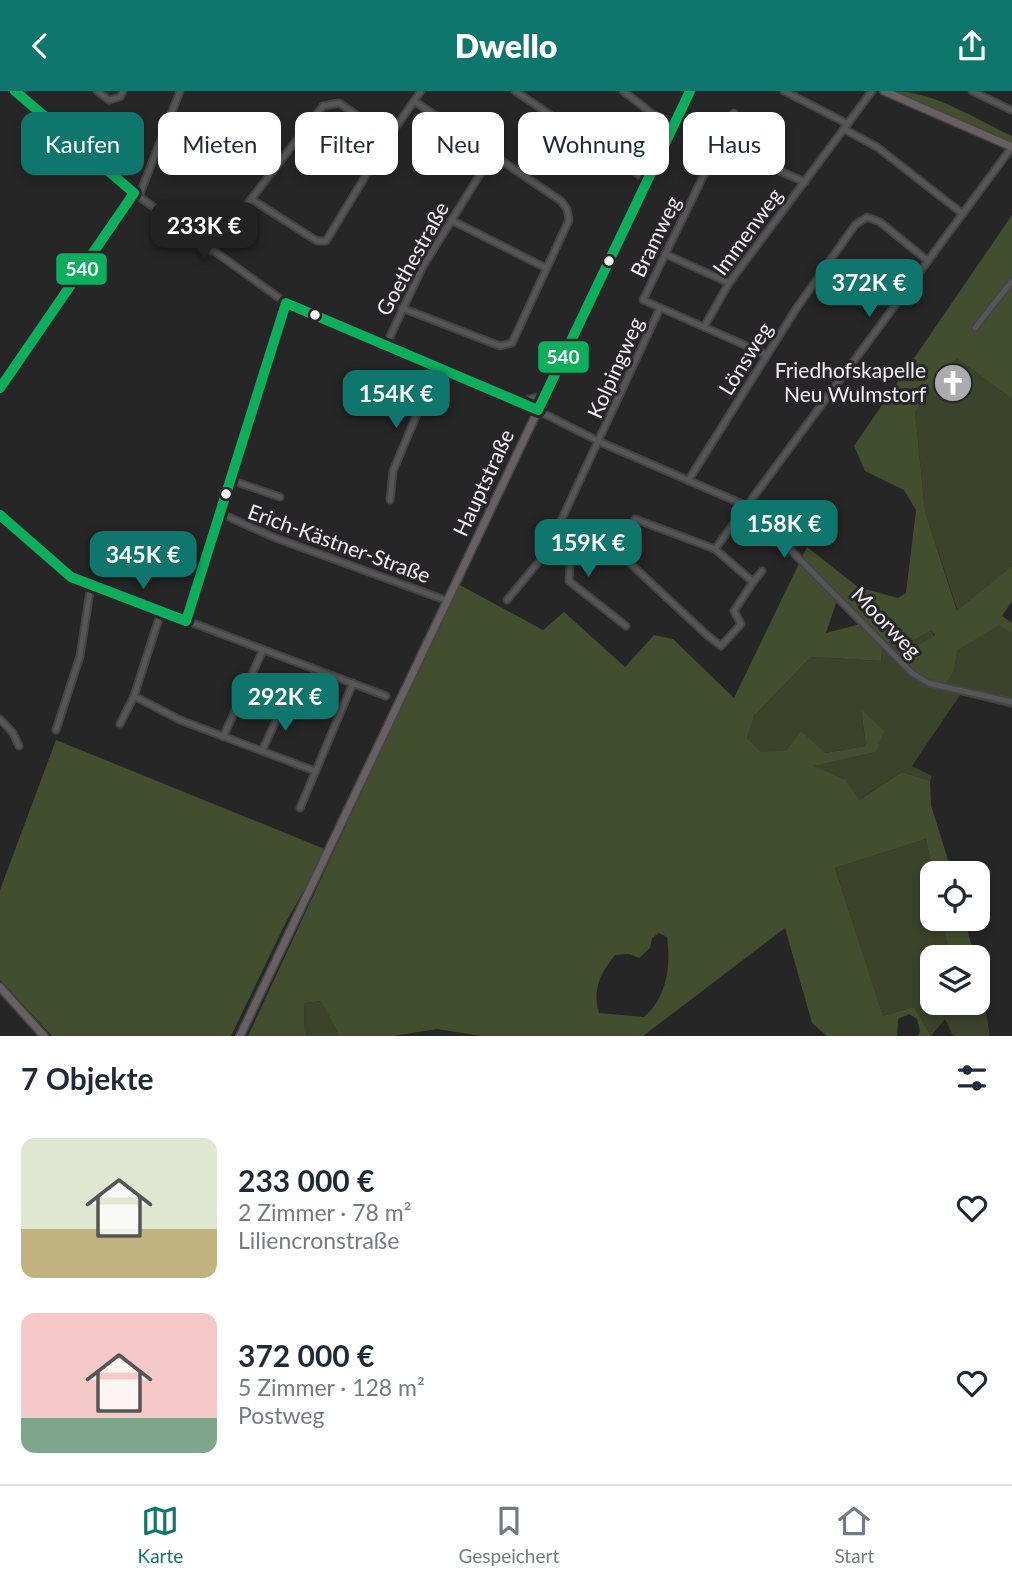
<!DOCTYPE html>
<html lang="de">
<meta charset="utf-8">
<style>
:root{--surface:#fff;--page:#f6f6f7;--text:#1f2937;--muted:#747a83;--line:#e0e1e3;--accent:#0f766e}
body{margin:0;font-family:Lato,sans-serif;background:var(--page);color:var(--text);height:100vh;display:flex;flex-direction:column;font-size:26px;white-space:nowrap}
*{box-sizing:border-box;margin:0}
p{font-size:23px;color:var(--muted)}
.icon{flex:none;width:38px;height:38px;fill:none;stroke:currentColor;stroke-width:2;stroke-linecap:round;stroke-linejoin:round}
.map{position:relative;height:945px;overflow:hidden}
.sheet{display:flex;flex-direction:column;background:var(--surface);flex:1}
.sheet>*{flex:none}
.top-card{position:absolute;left:21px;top:21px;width:971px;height:63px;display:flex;gap:14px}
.controls{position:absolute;left:920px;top:770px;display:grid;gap:14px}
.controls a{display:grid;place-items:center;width:70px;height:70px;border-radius:14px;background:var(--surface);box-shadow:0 4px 10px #0003;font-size:35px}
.price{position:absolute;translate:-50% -60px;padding:0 16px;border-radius:14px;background:var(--accent);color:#fff;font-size:23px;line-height:46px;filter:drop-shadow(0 2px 4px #0008)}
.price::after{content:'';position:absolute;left:50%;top:42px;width:21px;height:16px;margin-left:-10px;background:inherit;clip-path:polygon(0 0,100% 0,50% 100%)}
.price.active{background:#222;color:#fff}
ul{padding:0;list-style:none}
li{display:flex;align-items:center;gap:21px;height:175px;padding:0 21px}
li span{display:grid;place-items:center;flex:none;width:196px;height:140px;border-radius:14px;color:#555}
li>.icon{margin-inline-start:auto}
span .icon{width:84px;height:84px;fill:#fffc;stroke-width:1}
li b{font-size:30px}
h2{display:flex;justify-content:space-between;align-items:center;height:84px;padding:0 21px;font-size:30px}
.chip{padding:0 24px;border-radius:14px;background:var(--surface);box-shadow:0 4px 10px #0003;font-size:24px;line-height:63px}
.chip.active{background:var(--accent);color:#fff}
header{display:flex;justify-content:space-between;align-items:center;height:91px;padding:0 21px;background:var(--accent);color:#fff;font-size:32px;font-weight:800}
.tab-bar{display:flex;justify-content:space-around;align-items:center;height:98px;border-top:2px solid var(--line);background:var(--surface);font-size:19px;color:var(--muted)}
.tab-bar a{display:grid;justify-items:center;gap:4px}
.tab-bar .active{color:var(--accent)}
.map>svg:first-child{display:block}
</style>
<header><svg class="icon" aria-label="back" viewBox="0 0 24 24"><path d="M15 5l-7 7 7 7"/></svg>Dwello<svg class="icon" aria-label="share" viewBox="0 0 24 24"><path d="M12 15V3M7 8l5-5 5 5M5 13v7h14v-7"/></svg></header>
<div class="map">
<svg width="1012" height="945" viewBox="0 0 1012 945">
<rect width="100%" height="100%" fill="#272627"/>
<g fill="#3b432a">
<path d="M957,267L1012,308V475L958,521L925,420L915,320Z"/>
<path d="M999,533L1012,542V617L960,604L912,675L932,685L930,690L902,681L858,709L846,689L813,675L876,661L861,619L866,655L824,662L761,661L747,647L754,625L811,566L881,570L883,552L915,549L931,539L954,580L957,560Z"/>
<path d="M926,748L933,782V828H942L950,866H933V912H978V892H981L990,945H953L945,928L931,945L914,916L883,925L835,777Z"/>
<path d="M322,910L340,945H305L304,912Z"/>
</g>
<g fill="#434e2e" fill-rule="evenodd">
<path d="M893,0C934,0 975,28 1012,45V52Z"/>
<path d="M1012,124V308L957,267L915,320L925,420L957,520L1012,475V510L1002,525L1012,532V542L999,534L957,560L954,580L944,595L928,592L897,568L935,544L931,539L915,549L883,552L881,570L811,566L754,625L747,647L761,661L786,660L801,640L825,662L866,655L861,618L884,640L876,661L814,675L846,689L859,709L902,681L930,690L931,714L952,782H933L926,748L835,777L883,925L914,916L931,945H918L920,940L917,928L909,923L898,928L897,945H827L812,932L785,837L643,945H481L437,938L393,945H340L321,910L304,912L305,945H248L458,493L543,539L564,521L625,576L654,544L673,548L734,607L807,456L858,496L898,507L906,502L916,419L904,399L865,380L854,355ZM838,506L864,532L826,542ZM659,842L667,846C671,874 667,907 644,926L599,922C592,898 600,883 615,864L629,863L639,867L650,857L652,847Z"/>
<path d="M56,649L327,759L286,831L231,945H52L0,889V799Z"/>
<path d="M942,828H964L975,866H950Z"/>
</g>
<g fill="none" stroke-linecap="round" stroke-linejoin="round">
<g stroke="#454445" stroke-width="9">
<g id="minor">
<path d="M15,0L134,102L286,212L519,310L600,351L747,415L912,582L928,592L1012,611"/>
<path d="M97,0L109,9L120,6L123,0"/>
<path d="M515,0L647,89"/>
<path d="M623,0L658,27L626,77"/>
<path d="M784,0L848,33"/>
<path d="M972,0L1011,19"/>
<path d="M734,22L643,209L767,264"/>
<path d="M844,38L877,56L963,123"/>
<path d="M719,54L805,91"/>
<path d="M139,105L180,0"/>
<path d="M251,108L317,150H326L389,46L421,0"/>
<path d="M451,129L546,177"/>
<path d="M211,160L323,15L339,12L389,46"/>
<path d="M665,163L729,192"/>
<path d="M402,217L500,255L512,252L569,129L567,118L561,110L414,10"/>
<path d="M704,236L729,192L872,0"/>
<path d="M975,237L1012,190"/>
<path d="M386,254L422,177L492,64"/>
<path d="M0,297L134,102"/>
<path d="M522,310L545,304"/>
<path d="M231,389L280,406"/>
<path d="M688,390L796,218L855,134L867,126L880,131L928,170"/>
<path d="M390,409L393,380L437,276"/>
<path d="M220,422L273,446L448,510"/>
<path d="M0,424L71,486L386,605"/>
<path d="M635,428L715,458L753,491L734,520L741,533L721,555L708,545L621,464Z"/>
<path d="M715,458L1012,56"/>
<path d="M546,462L570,472L569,490L626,535"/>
<path d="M570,472L584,445"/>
<path d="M753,491L762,480"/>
<path d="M507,509L546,462L660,217"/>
<path d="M186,530L286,212"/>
<path d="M134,605L180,629L315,680"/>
<path d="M0,628L13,642L19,655"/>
<path d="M120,633L134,605L161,521"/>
<path d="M56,639L80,565L91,494"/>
<path d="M223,646L263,559"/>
<path d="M262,660L284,612"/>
<path d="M300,717L353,592"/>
</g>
</g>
<g stroke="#454445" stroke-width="10">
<g id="major">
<path d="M884,0L1012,56"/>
<path d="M0,896L44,945"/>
<path d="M240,945L690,0"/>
</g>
</g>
<use href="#minor" stroke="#575657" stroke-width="5"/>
<use href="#major" stroke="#685f62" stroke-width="7"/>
<g stroke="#272528" stroke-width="16">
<g id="bus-1">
<path d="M0,297L134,102L15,0"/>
<path d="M0,424L71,486L186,530L286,212L538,319L690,0"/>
</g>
</g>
<use href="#bus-1" stroke="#0daf5c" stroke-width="10"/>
</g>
<defs>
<g id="church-disc" transform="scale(2.0125)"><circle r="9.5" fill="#abaaac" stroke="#272528"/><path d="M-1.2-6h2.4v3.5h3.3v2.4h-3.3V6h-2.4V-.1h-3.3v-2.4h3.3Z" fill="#fff"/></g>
</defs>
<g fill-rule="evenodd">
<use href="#church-disc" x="953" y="292"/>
</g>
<g fill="#f2f1f3" stroke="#272528" stroke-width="2.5">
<circle cx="609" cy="170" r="6"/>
<circle cx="315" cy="224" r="6"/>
<circle cx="226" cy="403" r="6"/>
</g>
<g text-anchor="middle" stroke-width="6" stroke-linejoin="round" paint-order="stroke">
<g font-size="21" fill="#f2f1f3" stroke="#272528">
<text transform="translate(748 141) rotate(-54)" y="7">Immenweg</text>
<text transform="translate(656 146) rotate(-64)" y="7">Bramweg</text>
<text transform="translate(413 168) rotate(-61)" y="7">Goethestraße</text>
<text transform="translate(746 268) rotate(-58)" y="7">Lönsweg</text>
<text transform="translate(616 277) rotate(-66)" y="7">Kolpingweg</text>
<text transform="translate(484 392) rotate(-65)" y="7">Hauptstraße</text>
<text transform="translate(339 453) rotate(20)" y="7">Erich-Kästner-Straße</text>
<text transform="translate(886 532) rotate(46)" y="7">Moorweg</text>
</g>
<g font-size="21" fill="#f2f1f3" stroke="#272528" text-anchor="end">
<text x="926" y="287">Friedhofskapelle<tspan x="926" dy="24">Neu Wulmstorf</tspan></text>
</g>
</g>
<g stroke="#272528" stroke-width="2.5">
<rect x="55" y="161" width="53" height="34" rx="7" fill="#0daf5c"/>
<rect x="537" y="249" width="53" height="34" rx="7" fill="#0daf5c"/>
</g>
<g font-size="19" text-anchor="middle" font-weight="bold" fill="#fff">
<text x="82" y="185">540</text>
<text x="563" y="273">540</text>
</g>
</svg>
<div class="controls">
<a><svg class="icon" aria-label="locate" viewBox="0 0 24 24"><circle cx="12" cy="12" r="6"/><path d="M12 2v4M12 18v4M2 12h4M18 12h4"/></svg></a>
<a><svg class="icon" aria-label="layers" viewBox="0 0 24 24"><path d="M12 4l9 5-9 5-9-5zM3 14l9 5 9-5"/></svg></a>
</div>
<b class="price active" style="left:204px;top:171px">233K €</b>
<b class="price" style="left:869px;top:228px">372K €</b>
<b class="price" style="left:396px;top:339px">154K €</b>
<b class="price" style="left:784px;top:469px">158K €</b>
<b class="price" style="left:588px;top:488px">159K €</b>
<b class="price" style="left:143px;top:500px">345K €</b>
<b class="price" style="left:285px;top:642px">292K €</b>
<div class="top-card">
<a class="chip active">Kaufen</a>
<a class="chip">Mieten</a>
<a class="chip">Filter</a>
<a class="chip">Neu</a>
<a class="chip">Wohnung</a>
<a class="chip">Haus</a>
</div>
</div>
<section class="sheet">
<h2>7 Objekte<svg class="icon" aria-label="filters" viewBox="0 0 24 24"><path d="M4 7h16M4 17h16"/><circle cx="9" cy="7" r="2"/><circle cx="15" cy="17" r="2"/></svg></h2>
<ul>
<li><span style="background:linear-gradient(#dfe7d0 65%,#c2b280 0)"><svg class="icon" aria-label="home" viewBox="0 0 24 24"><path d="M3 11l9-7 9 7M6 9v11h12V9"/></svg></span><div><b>233 000 €</b><p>2 Zimmer · 78 m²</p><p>Liliencronstraße</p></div><svg class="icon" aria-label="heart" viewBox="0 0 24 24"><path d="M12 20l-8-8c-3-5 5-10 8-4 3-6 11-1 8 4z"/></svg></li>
<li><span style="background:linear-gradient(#f6c9c9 75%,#7fa58c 0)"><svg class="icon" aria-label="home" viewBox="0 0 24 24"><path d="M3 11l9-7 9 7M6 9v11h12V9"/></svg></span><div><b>372 000 €</b><p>5 Zimmer · 128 m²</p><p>Postweg</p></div><svg class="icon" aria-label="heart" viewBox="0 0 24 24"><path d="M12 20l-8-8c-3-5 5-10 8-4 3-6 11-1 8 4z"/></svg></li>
</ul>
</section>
<nav class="tab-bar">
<a class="active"><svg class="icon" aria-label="map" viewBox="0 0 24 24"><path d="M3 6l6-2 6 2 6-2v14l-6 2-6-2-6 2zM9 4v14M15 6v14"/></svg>Karte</a>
<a><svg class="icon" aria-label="saved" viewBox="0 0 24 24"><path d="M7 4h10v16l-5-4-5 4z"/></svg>Gespeichert</a>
<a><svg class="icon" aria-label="home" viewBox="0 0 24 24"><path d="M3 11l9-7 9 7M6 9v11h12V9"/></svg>Start</a>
</nav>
